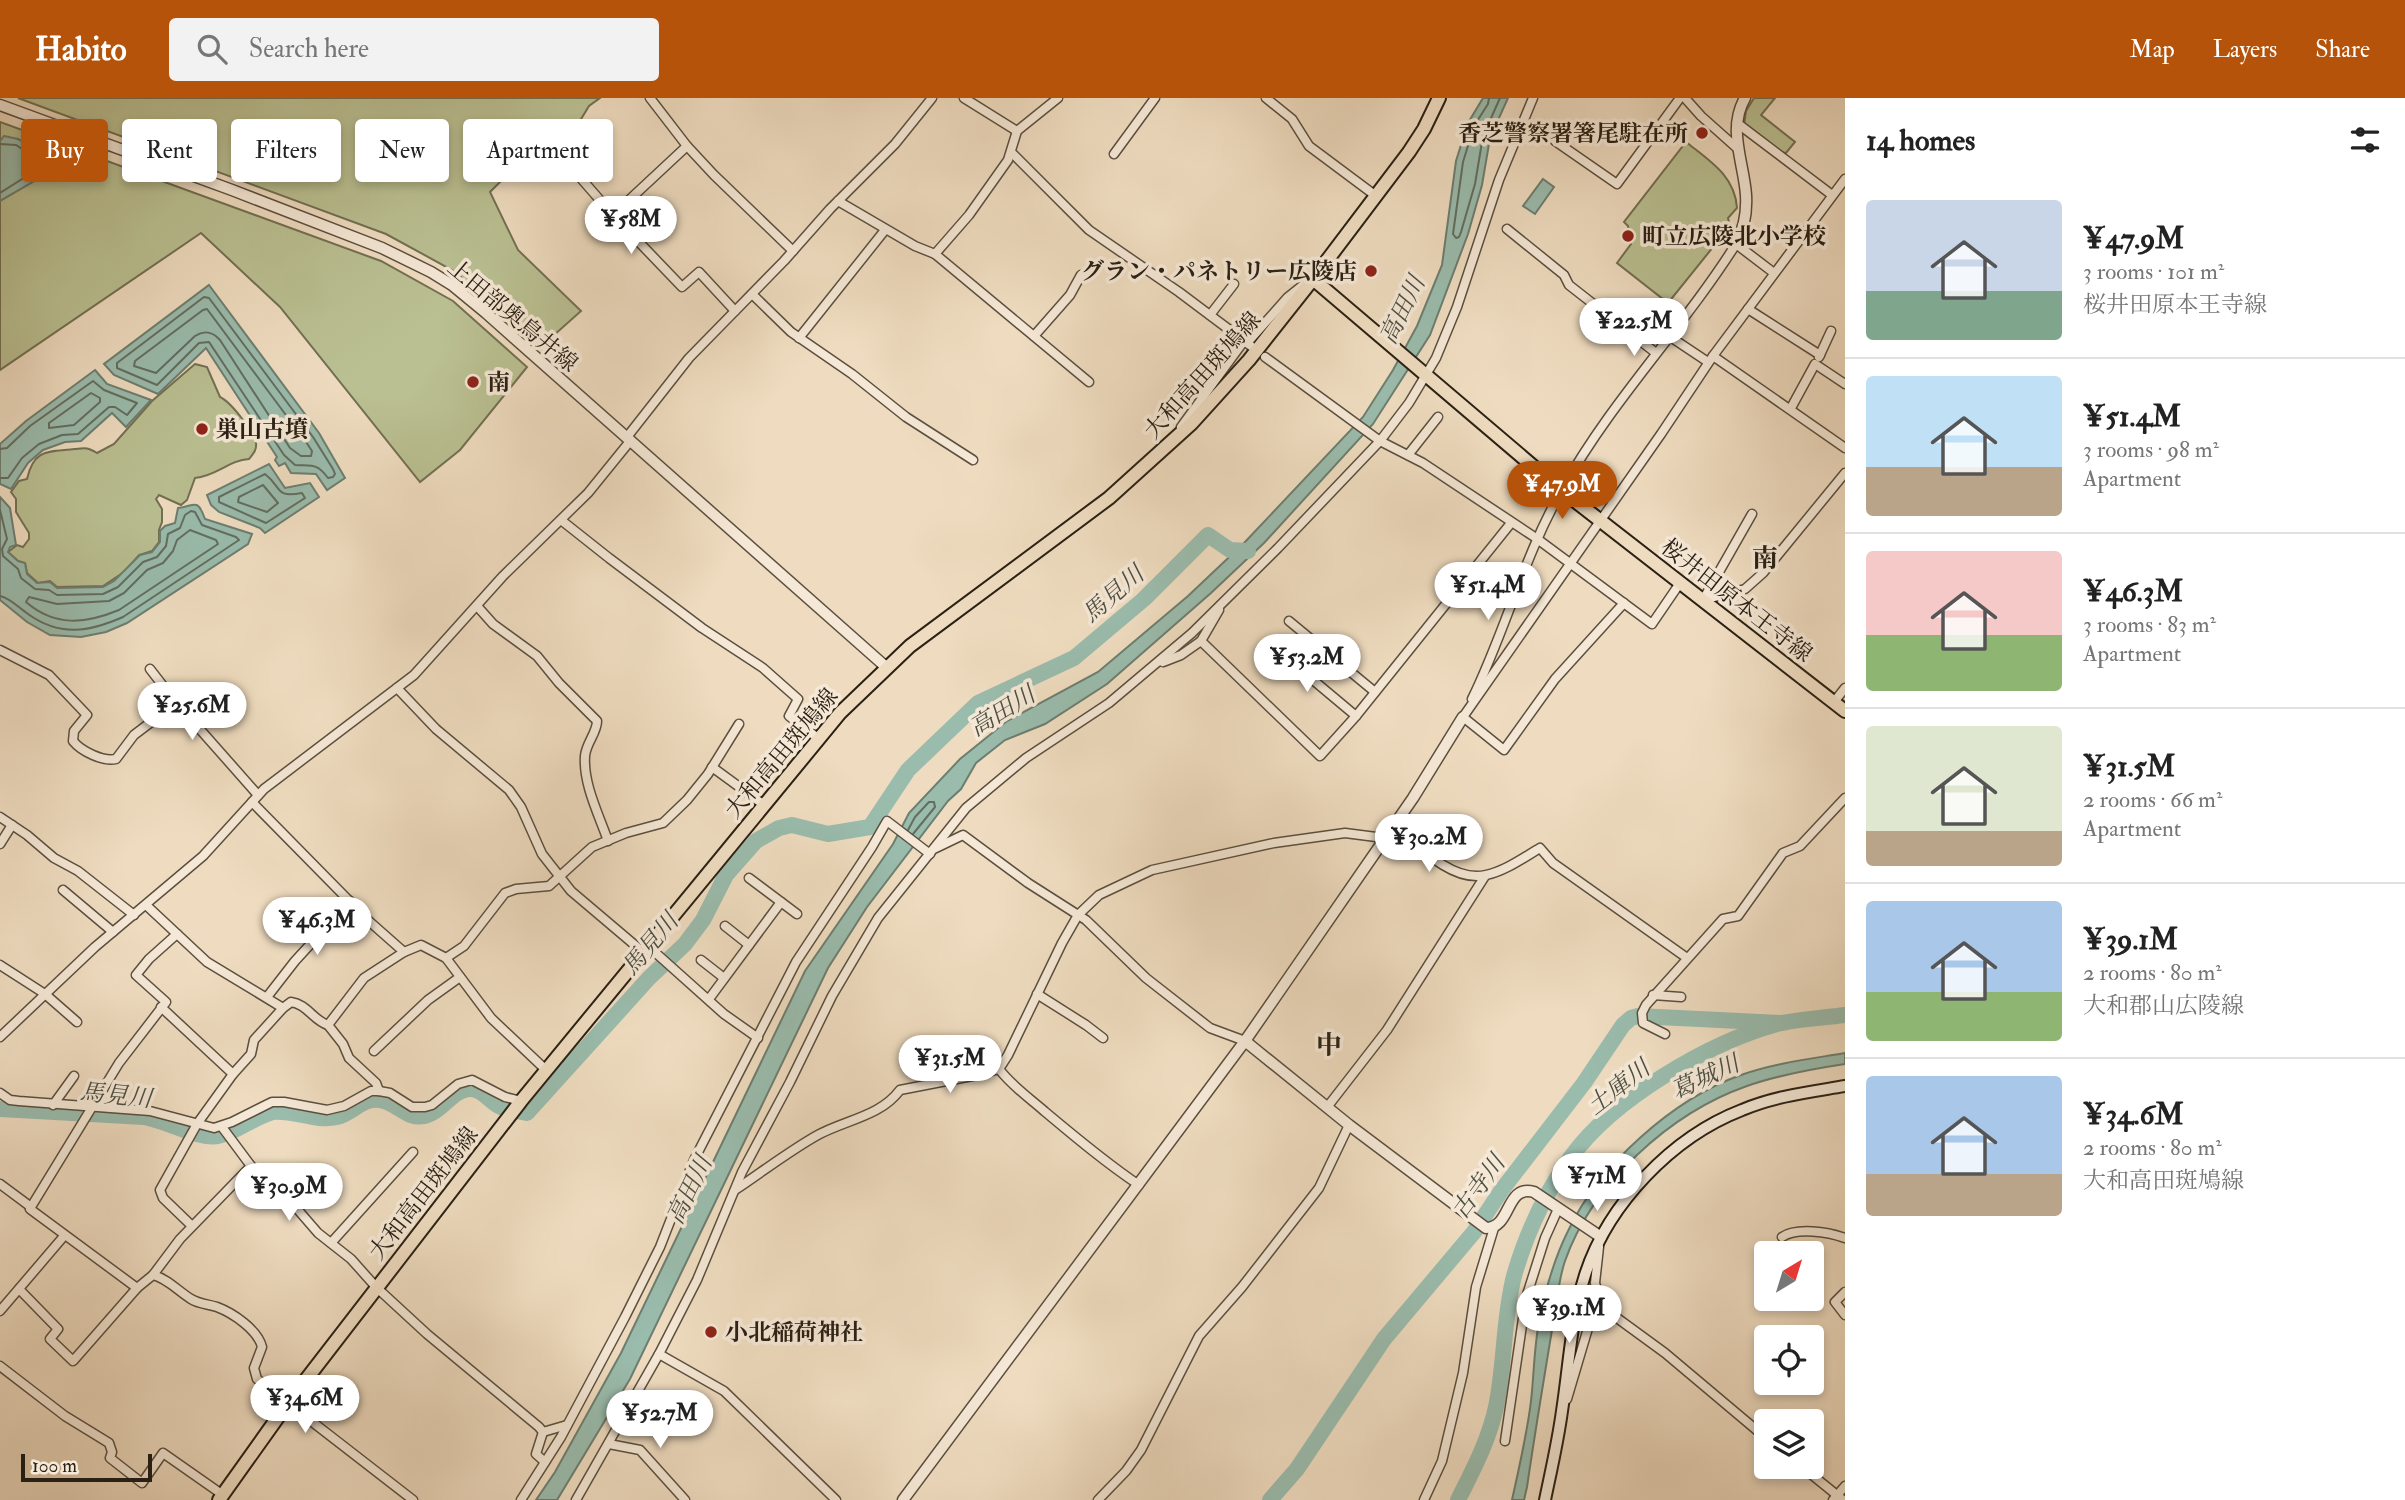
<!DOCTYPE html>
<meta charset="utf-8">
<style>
:root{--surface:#fff;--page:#f2f2f2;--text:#222;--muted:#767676;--line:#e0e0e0;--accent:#b45309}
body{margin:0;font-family:"IM FELL Double Pica","Noto Serif JP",serif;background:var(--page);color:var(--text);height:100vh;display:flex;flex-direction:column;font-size:26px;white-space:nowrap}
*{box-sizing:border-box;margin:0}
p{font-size:23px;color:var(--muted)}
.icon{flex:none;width:38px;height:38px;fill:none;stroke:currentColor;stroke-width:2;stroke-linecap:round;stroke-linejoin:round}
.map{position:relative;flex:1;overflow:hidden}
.sheet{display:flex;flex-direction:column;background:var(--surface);width:560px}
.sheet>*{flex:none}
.banner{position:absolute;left:21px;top:21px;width:665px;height:63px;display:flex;gap:14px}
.needle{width:46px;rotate:38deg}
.tools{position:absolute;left:1754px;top:1143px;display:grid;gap:14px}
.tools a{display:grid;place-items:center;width:70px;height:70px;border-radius:7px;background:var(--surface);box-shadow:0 4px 10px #0003;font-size:35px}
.scale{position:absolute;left:21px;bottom:18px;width:131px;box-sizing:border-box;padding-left:7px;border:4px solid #2a2014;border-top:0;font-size:19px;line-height:24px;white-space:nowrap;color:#2a2014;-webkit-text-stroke:5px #f5e8d6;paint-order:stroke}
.price{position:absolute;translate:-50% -60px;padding:0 16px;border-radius:24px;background:#fff;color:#222;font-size:23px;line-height:46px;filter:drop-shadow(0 2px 4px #0008)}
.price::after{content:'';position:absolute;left:50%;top:42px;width:21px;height:16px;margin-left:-10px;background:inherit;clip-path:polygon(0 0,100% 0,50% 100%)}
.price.selected{background:var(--accent);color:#fff}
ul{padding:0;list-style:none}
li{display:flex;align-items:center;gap:21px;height:175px;padding:0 21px}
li+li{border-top:2px solid var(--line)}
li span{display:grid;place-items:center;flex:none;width:196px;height:140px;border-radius:7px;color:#555}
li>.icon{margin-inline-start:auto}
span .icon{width:84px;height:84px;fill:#fffc;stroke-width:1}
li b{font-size:30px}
h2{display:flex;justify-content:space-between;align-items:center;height:84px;padding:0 21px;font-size:30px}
.tag{padding:0 24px;border-radius:7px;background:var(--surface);box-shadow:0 4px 10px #0003;font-size:24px;line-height:63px}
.tag.selected{background:var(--accent);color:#fff}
header{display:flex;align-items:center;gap:42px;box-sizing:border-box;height:98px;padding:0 35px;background:var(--accent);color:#fff}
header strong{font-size:33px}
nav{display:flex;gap:38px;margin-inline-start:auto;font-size:24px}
.search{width:490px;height:63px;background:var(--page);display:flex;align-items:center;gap:18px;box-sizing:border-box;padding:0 24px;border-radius:7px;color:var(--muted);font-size:26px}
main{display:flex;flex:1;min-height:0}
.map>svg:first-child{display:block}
</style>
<header>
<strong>Habito</strong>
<div class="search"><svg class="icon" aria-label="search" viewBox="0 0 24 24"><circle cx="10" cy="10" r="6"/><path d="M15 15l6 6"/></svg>Search here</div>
<nav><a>Map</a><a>Layers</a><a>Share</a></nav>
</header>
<main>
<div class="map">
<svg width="1845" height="1402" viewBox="0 0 1845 1402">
<rect width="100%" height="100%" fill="#efdcc0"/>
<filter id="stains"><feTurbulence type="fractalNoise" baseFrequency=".00286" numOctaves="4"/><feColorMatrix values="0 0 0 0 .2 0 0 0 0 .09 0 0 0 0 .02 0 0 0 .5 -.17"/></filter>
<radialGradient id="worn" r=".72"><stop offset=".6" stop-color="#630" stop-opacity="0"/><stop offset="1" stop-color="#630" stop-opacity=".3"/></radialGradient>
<g fill="#bac092" stroke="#727053" stroke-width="2">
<path d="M18,0H600L589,8L575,31L554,45L535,49L490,94L518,152L581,213L544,246L452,172L386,136Z"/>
<path d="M1754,0H1775L1761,17L1795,44L1786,55L1780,54L1744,27L1746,13Z"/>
<path d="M0,24L381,163L453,203L527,269L460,352L420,384L280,209L201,135L0,272Z"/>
<path d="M1686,44C1710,63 1735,78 1737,110L1728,120L1730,128L1668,205L1617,165L1631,146L1628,128L1624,124Z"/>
<path d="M195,266L207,269L220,299C231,304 254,334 256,345C257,352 253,356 249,361C229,362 217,378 195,380L187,402L181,407L159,397L156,401L162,411V424L159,432V444L152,453L139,457L124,474L103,488L57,489L50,483L38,485L27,475L25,465L18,463L8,454L17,447L23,449L29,441V435L16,414V401L11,394L19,383L27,381C34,350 49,354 75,351C85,350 87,349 97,355L114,346L152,303Z"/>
</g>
<g fill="#9abcad" stroke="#6d7e70" stroke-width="2">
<path d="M1483,0H1508L1490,40L1482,87L1468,136L1430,237L1373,326L1264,445L1211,495L1107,586L1045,626L1005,642L976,665L961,691L948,703L867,809L828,870L630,1281L557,1402H536L555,1374L621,1255L805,873L893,746L909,715L960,661L1007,623L1098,574L1188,498L1244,445L1363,319L1393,272L1417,228L1442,167L1456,63L1468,25Z"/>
<path d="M4,38L18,41L55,60V71L0,103V43Z"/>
<path d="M1543,81L1554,89L1535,116L1523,108Z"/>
<path d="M209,187L319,335L345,380L327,392L316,376L291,375L285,365L279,368L275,362L277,359L206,250L158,296L114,277L104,266Z"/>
<path d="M95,272L107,286L151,302L126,329L112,315L81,343L65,344L43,352L28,365L11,391L0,386V346L26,323Z"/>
<path d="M269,366L285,390L310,385L319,399L265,435L260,430L219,414L211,407L207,397Z"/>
<path d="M0,399L10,410L16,447L10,449L8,454L18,463L25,465L27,476L37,485L50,484L57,490L103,489L114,483L140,457L152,454L160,444V433L165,428L175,425L178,410C195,408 197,399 205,421L252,436L248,446L127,525L106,534L81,539L50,537L27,524L0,502Z"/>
<path d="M1845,955V966C1812,971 1778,977 1747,988C1670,1015 1592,1086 1565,1163C1558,1183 1557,1206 1553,1226C1544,1280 1535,1334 1527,1389L1524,1402H1512C1519,1370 1527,1336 1531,1303C1534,1277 1534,1250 1539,1224C1545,1193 1554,1161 1568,1133C1599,1067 1673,1001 1741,977C1775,965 1810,961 1845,955Z"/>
</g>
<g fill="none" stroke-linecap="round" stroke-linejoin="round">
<g stroke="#626e60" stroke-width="2">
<path d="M1489,0L1488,6L1474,28L1463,64L1453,136L1456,140L1459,139L1461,134L1475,86L1483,38L1500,0"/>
<path d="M0,46L16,47L46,66L0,95"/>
<path d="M204,199L209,200L313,339L333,371L335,376L333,379L328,380C317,365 313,368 295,367L284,357L209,244L199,245L157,287L117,270V265Z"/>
<path d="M207,211L306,344L312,353L311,358H301L290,350L220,242C213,234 204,232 195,238L156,275L134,268L135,263L203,212Z"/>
<path d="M91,295L100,300V304L74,327L49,330V325Z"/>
<path d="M0,351L7,350L30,328L93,283L104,292L137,305L127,317L115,309H109L78,336L62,337L39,346L22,360L8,380H0"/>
<path d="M265,376C283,390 274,400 302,395L305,400L266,425L219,404V399Z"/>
<path d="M263,387L278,405L267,414L238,404L239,399Z"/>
<path d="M0,412L7,441L2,451L3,458L18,471L21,480L35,491L49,492L57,497L103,496L118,489L143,464L157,459L166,448L168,436L180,430L185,417L191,413L195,414L202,427L236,439L239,442L123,519C89,534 60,539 28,516C19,510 10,500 0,498"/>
<path d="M190,432L216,442L218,446L119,512C85,526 55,529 26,504L29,499L57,506L109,503L124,495L147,472L163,465L173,453L177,442Z"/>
<path d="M908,732L915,719L929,704H934L935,709L913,736"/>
</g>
<g stroke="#9abcad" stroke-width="16">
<path d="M0,1011L144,1019C165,1022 200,1042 218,1038C237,1034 254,1019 273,1014C295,1012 315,1024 337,1019C352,1016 363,999 380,1002C396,1004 407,1022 424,1018C441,1015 452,992 469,991C483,990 490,1005 501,1009C509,1013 519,1013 527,1015L649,880L685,846L703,822L726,777L756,743L779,730L792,727L828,736L870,729L908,672L978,605L1074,560L1144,501L1208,437L1230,452L1248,453"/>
<path d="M1270,1402L1297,1371L1384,1241L1474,1134L1501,1093L1584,985L1623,927L1631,920L1638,918L1780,925"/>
<path d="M1458,1402C1473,1372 1489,1342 1496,1309C1505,1266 1503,1221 1514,1178C1526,1136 1545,1095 1571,1059C1613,1001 1708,945 1777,926C1798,921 1823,920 1845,917"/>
</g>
<g stroke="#5b4f3f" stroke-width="11">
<g id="minor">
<path d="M650,0L687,48L714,77L793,153"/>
<path d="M964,0L1017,33"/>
<path d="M1266,0L1292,21L1309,48L1376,98"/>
<path d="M1685,0L1701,18L1738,51"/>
<path d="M1737,25L1832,97"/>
<path d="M1555,43L1617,86L1680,0"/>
<path d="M557,53L613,117L682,189L699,174L735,213"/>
<path d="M1012,55L1089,132L1179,194L1251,248"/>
<path d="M1114,56L1155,0"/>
<path d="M838,103L915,148L935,156L1089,284"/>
<path d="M613,117L687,48"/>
<path d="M1507,131L1564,177L1569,187L1656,255"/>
<path d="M935,156L969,117L1008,62L1017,33L1058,0"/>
<path d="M752,196L791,234L852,276L906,319L973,362"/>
<path d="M1748,211L1820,257"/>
<path d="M1210,217L1234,186"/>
<path d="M1034,238L1070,197L1081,177"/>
<path d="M1669,238L1708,264"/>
<path d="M799,240L885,132"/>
<path d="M1247,245L1288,199L1303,187"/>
<path d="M1713,258L1845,350"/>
<path d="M1265,259L1380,343L1423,365L1536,440L1652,526L1680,485"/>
<path d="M1819,259L1831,233"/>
<path d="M1791,310L1815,266L1845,286"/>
<path d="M1181,329L1244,243"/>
<path d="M627,339L689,260L784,163L830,111L895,46L932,0"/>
<path d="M1408,357L1438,319"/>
<path d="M561,422L609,460L702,530L763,570L798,601L789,618L819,641"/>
<path d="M1703,502L1745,491L1763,475L1845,375"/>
<path d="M1703,502L1752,416"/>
<path d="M477,508L493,526L537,558L559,585L597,623C597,635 586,645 585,658C583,686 599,717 608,743"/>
<path d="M1289,523L1375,594"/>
<path d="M1201,543L1219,512"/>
<path d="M1276,551L1356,618"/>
<path d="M0,552L49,577L87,617L74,633L73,643C81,653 103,664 116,661L134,637L163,615L174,602"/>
<path d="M1163,564L1181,557L1201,543L1320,658L1356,618L1511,425"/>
<path d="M150,571L174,602L258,697"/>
<path d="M397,590L436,631L509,692L521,709L542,756L571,793L643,854"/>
<path d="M1472,601C1506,532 1524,457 1563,390C1612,302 1683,230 1736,146L1774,175"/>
<path d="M1834,604L1845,590"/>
<path d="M1463,619L1661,336L1713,258L1845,81"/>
<path d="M1463,619L1504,652L1555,581L1624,505"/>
<path d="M712,669L764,707"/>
<path d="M252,704L370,824L404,854"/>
<path d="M0,719L27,737L54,760L78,773L134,817"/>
<path d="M1394,726C1417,746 1451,785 1486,777C1505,773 1523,760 1540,750L1553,765L1687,860"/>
<path d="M0,746L12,727"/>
<path d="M936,750L963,737L1028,785L1086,822L1146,880L1210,930L1245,943"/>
<path d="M749,780L797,816"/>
<path d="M63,792L113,834"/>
<path d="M146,807L207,864L283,910"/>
<path d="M725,828L749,847"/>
<path d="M648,848L724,916L758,940"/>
<path d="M446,860L464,848L505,795L516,791L549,788L592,749L626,735L663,725L687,702L708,676L739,626"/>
<path d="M701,862L724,880"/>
<path d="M0,867L45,896L77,924"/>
<path d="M1037,896L1086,927L1103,940"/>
<path d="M1653,897L1681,899"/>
<path d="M267,899L295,863L350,803"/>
<path d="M709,901L781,804"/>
<path d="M161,909L233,976"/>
<path d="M328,927L343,946L349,960L376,985L379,993"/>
<path d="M1665,936L1643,925L1642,915L1646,907L1723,821L1738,818L1783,755L1800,748L1845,700"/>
<path d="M0,939L95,849L203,758L264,691L414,577L503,478L588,395L631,342"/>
<path d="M374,953L428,902L460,879"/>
<path d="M999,971C1011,987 1028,999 1043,1012C1074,1038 1106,1065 1139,1087"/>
<path d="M0,995L10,1002L19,1003L150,1013L214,1030L232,1024L272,1004H284L327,1012L344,1008L371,993H379L390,995L412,1009H425L432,1007L458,986L472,982L505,999L521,1003"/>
<path d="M53,1007L74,978"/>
<path d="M1328,1008L1387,932L1485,778"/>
<path d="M222,1029L251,1068L292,1105L318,1135L351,1161L376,1189L427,1236L539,1329L543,1334L536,1356L545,1364"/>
<path d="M0,1086L31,1109L30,1111L137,1190L153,1177C168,1181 178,1193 191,1201C199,1206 208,1206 217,1209C233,1215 258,1232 262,1249L254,1270L257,1281L413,1402"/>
<path d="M735,1092C762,1074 788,1054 816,1038C844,1022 880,1019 900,992L977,977L999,971L1008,957L1062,845L1078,817L1099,797L1152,772L1274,745L1345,735L1384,740"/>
<path d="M31,1109L119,965L166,904L136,877L149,861L177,836"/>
<path d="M192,1128L163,1100L160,1092L197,1026L233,976L251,956L254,942L283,910L291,904C307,906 314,923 328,927L364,880L404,854L421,847L446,860L491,920L546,972"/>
<path d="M1782,1139C1797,1129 1828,1134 1845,1140"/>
<path d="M331,1145L413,1054"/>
<path d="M1599,1149L1595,1185L1602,1209L1665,1255L1766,1340"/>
<path d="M153,1177L180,1141L251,1068"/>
<path d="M19,1191L58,1231L50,1241L73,1263L137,1190"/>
<path d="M1845,1194L1835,1204L1845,1217"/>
<path d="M0,1213L64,1138"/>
<path d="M659,1256L724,1293L836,1402"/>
<path d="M0,1268L65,1318L109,1345L112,1354L110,1360L142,1385L163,1355L223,1397"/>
<path d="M1567,1301L1594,1210L1602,1209"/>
<path d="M543,1334L567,1327"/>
<path d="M1505,1343L1526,1200L1545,1140L1558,1111"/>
<path d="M609,1346L640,1352L685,1402"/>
<path d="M1801,1368L1843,1402"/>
<path d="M521,1402L561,1339L625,1219L660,1149L694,1062L796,864L872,749L887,723L930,756"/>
<path d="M576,1402L659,1256L697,1182L742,1074L790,984L832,898L878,820L966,710L1026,660L1109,605L1192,535L1278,450L1380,343L1409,305L1436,260L1457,209L1499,82L1533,0"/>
<path d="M1098,1402L1126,1373L1141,1352L1199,1238L1242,1189L1319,1090L1349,1027"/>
<path d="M1424,1402L1442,1363L1463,1275L1476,1189L1494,1130"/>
<path d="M1833,1402L1845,1388"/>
</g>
</g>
<g stroke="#5b4f3f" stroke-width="13">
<g id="tertiary">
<path d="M0,7L232,92L382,150L431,174L452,187L486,215L886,569"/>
<path d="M1736,146C1744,131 1747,114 1746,97C1744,65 1727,31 1745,0"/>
<path d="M1245,943L1349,1027L1486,1130C1512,1130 1505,1086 1534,1094L1601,1139"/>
<path d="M903,1402L1245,943L1413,700L1463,619"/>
</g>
</g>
<g stroke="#2a2014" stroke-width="14">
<path id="secondary" d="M1545,1402C1551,1373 1558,1343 1562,1313C1569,1268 1571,1221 1585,1177C1608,1106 1672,1039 1742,1012C1775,998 1810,994 1845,988"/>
</g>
<g stroke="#2a2014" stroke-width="16">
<g id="primary">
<path d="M1313,181L1561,392L1845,613"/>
<path d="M219,1402L288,1305L521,1003L840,615L910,548L1109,400L1192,325L1249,262L1313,181L1409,54L1424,31L1439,0"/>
</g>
</g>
<use href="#minor" stroke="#f5e8d6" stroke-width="8"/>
<use href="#tertiary" stroke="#f5e8d6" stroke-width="10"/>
<use href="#secondary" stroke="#f5e8d6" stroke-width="10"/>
<use href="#primary" stroke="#efdcc0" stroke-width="12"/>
</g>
<g fill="#8f2418" stroke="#f5e8d6" stroke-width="2.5">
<circle cx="1702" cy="35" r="7"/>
<circle cx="1628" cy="138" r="7"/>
<circle cx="1371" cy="173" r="7"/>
<circle cx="473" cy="284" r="7"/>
<circle cx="202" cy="331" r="7"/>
<circle cx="711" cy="1234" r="7"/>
</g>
<g text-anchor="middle" stroke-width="7" stroke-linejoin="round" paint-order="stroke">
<g font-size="23" font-weight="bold" fill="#2a2014" stroke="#f5e8d6" text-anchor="start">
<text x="1688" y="43" text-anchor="end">香芝警察署箸尾駐在所</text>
<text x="1642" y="146">町立広陵北小学校</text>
<text x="1357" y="181" text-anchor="end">グラン・パネトリー広陵店</text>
<text x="487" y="292">南</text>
<text x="216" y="339">巣山古墳</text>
<text x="725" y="1242">小北稲荷神社</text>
</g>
<g font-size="23" fill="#2a2014" stroke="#f5e8d6">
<text transform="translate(513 217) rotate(40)" y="8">上田部奥鳥井線</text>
<text transform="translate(1202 277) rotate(-48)" y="8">大和高田斑鳩線</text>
<text transform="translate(1737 502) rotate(38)" y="8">桜井田原本王寺線</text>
<text transform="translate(781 655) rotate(-50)" y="8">大和高田斑鳩線</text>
<text transform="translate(423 1095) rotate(-52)" y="8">大和高田斑鳩線</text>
</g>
<g font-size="24" font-style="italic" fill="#4c4f42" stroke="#f5e8d6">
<text transform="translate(1402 212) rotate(-64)" y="8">高田川</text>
<text transform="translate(1113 496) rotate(-41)" y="8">馬見川</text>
<text transform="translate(1002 613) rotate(-32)" y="8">高田川</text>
<text transform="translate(650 846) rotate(-50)" y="8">馬見川</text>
<text transform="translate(1705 979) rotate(-25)" y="8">葛城川</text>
<text transform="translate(1618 989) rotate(-38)" y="8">土庫川</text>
<text transform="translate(116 997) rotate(6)" y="8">馬見川</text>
<text transform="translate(1478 1089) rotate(-54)" y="8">古寺川</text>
<text transform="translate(689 1092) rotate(-64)" y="8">高田川</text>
</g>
<g font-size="26" font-weight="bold" fill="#2a2014" stroke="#f5e8d6">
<text x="1765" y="469">南</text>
<text x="1329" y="956">中</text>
</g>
</g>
<rect width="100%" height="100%" filter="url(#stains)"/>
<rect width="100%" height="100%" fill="url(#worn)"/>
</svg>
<div class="tools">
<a><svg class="needle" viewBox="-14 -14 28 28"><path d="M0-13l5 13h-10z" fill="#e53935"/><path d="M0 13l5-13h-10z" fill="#767676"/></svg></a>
<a><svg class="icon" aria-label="locate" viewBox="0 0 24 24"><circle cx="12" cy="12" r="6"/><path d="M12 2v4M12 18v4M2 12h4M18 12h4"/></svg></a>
<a><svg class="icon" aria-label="layers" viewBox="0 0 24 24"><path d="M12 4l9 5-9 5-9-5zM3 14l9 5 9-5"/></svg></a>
</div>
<div class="scale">100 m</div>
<b class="price" style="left:631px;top:158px">¥58M</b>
<b class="price" style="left:1634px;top:260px">¥22.5M</b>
<b class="price selected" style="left:1562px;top:423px">¥47.9M</b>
<b class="price" style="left:1488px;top:524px">¥51.4M</b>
<b class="price" style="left:1307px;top:596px">¥53.2M</b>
<b class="price" style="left:192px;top:644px">¥25.6M</b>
<b class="price" style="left:1429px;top:776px">¥30.2M</b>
<b class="price" style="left:317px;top:859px">¥46.3M</b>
<b class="price" style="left:950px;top:997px">¥31.5M</b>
<b class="price" style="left:1597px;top:1115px">¥71M</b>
<b class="price" style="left:289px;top:1125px">¥30.9M</b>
<b class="price" style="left:1569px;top:1247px">¥39.1M</b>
<b class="price" style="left:305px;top:1337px">¥34.6M</b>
<b class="price" style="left:660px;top:1352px">¥52.7M</b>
<div class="banner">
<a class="tag selected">Buy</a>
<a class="tag">Rent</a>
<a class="tag">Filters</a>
<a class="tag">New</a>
<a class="tag">Apartment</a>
</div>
</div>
<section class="sheet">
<h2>14 homes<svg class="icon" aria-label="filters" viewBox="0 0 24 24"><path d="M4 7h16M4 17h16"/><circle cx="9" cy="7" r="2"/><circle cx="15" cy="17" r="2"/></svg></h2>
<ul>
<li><span style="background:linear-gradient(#c9d6e8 65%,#7fa58c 0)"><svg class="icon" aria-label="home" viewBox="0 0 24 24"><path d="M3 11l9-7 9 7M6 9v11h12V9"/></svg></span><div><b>¥47.9M</b><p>3 rooms · 101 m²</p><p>桜井田原本王寺線</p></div></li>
<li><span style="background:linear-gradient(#bfe0f5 65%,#b9a48a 0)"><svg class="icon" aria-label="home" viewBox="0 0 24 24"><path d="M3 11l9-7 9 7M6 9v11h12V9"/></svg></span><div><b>¥51.4M</b><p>3 rooms · 98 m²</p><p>Apartment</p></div></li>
<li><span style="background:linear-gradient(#f6c9c9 60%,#8fb573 0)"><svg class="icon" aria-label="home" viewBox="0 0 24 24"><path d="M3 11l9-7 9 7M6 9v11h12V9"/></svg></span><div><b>¥46.3M</b><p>3 rooms · 83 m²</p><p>Apartment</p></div></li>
<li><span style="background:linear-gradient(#dfe7d0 75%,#b9a48a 0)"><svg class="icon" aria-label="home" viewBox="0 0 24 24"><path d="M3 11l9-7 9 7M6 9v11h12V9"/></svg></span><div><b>¥31.5M</b><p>2 rooms · 66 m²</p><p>Apartment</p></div></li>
<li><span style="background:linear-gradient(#a9c7e8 65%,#8fb573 0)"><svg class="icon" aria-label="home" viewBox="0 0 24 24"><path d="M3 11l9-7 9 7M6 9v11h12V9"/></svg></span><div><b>¥39.1M</b><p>2 rooms · 80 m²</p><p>大和郡山広陵線</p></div></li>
<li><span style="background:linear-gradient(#a9c7e8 70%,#b9a48a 0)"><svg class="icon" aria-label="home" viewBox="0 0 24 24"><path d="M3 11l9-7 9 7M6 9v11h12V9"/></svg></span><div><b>¥34.6M</b><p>2 rooms · 80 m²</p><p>大和高田斑鳩線</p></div></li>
</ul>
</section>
</main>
